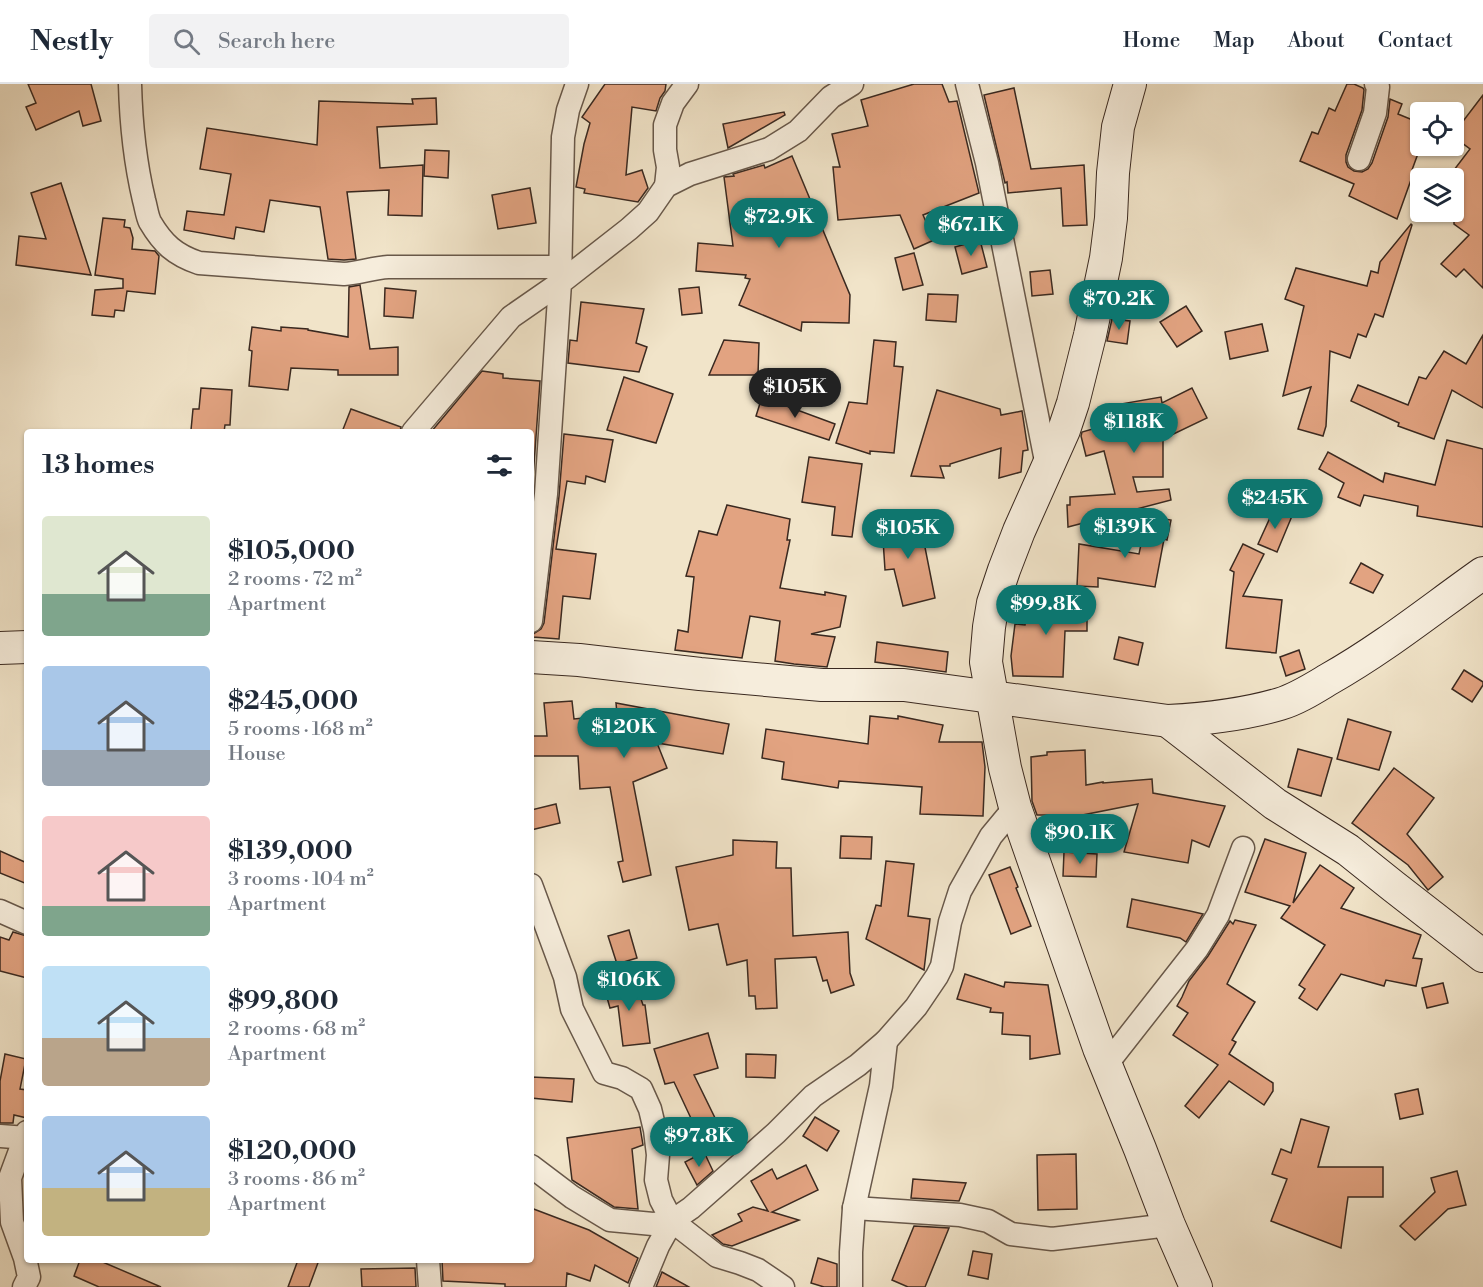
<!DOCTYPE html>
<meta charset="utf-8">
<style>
:root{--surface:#fff;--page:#f2f2f3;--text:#1f2937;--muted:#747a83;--line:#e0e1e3;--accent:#0f766e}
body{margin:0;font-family:"Libre Bodoni",serif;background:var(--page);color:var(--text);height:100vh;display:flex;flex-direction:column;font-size:22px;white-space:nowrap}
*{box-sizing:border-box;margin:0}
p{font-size:20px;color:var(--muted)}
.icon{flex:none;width:33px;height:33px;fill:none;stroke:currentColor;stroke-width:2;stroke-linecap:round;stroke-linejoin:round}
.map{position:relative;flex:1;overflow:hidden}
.side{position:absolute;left:24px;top:345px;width:510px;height:834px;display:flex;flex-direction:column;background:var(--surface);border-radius:6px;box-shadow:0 2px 4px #0004}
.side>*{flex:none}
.tools{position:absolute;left:1410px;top:18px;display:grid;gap:12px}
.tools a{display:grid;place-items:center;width:54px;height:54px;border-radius:6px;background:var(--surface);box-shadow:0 2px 4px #0004;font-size:30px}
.price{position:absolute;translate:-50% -51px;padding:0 14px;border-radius:21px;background:var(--accent);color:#fff;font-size:20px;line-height:39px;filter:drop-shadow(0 2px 3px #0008)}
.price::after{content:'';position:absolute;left:50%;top:36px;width:18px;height:14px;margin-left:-9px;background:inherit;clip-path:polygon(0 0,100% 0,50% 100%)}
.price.active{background:#222;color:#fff}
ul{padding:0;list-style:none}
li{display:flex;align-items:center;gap:18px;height:150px;padding:0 18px}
li span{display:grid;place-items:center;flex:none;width:168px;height:120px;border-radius:6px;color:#555}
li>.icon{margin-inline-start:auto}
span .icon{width:72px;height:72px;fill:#fffc;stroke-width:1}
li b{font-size:26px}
h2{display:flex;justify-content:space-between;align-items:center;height:72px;padding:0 18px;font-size:26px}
header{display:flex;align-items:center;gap:36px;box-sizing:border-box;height:84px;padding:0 30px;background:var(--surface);border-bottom:2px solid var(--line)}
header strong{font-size:28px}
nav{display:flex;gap:33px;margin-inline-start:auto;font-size:21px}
.search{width:420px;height:54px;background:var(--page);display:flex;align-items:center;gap:15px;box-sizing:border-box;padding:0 21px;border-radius:6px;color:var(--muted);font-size:22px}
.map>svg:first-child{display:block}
</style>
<header>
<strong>Nestly</strong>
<div class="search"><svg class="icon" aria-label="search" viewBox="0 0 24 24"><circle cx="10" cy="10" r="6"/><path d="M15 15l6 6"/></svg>Search here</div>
<nav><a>Home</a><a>Map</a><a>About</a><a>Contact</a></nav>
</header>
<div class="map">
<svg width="1483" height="1203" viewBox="0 0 1483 1203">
<rect width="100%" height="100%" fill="#f1e4c9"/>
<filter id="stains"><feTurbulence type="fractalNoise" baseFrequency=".00333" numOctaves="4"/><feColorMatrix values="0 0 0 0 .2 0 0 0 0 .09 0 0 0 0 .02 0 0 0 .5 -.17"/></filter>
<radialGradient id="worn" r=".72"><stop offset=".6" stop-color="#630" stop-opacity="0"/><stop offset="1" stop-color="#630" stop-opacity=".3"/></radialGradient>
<g fill="#e2a381" stroke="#3a2920" stroke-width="1.5">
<path d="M28,0H91L101,37L83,42L79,27L36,46L26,23L36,19Z"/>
<path d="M605,0H666L665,7L660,14L656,27L632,23L626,91L642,86L648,104L638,118L584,109L585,105L576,103L584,60L590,39L582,33Z"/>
<path d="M914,0H942L949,18L957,17L979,109L923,131L934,156L914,165L900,131L838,136L833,83H840L832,50L868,42L861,16Z"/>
<path d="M1347,0H1354L1363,4L1364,6L1362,26L1346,71V78L1348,83L1354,87L1362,88L1368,85L1372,79L1388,33L1390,15L1402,20L1398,30L1420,39V64L1412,86V93L1397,135L1349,112L1354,100L1300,77L1312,48L1318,50L1329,24L1335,27Z"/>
<path d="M1014,4L1031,85L1084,81L1087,141L1063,142L1061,104L1008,109L1007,98L1005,99L984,11Z"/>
<path d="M1483,11V204L1464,185L1456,193L1441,180L1469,151L1454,140V86L1470,65L1454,53V49Z"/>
<path d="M436,14L437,40L377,43L380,84L423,81L422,132L388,131L389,106L347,108L356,175L344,176L328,175L320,123L270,116L264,148L236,143L234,155L184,146L187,127L224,131L231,90L200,85L207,44L317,61L319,17L413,20L412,15Z"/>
<path d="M784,28L785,31L728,64L723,40Z"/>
<path d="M425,66L449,67L448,94L424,92Z"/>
<path d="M792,72L850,211L849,239L802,238L801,247L739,221L750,195L745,194L746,191L696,187L698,159L733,162L724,93L734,92L733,90L764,81L765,84Z"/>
<path d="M61,99L91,191L16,181L19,152L46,155L31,109Z"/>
<path d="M530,104L536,139L498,145L492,111Z"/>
<path d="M103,134L125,136L124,143L130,144L133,154L132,165L155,167L159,172L155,210L127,207L124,227L115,226L114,233L92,231L95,206L123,204V195L95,191Z"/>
<path d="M1411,140L1412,141L1383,233L1375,230L1366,253L1358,250L1350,274L1330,267L1326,342L1323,352L1298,345L1311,303L1283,312L1304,222L1285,215L1296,184L1367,202L1371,187L1378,189L1380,178Z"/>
<path d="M980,156L987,183L962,190L955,163Z"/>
<path d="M914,169L923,201L903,206L895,174Z"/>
<path d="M1050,186L1053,210L1032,212L1030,188Z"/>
<path d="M360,201L370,265L398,263V291H338V286L291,284L288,306L249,302L252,267L249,266L252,243L281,247V243L308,245V246L348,253L349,203Z"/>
<path d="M699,203L702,229L682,231L679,205Z"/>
<path d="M385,204L416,207L413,234L384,232Z"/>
<path d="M928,210L958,211L956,238L926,236Z"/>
<path d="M581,218L644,225L636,259L647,263L639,288L568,279L570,256L577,257Z"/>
<path d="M1186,222L1202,247L1177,263L1160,238Z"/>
<path d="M1112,235L1130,237L1127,260L1107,257Z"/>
<path d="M1262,240L1268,267L1230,275L1225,248Z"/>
<path d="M1483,251V324L1452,306L1434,355L1398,342L1399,339L1351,317L1358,301L1408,321L1419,293L1426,295L1444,267L1466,280Z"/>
<path d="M724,256L759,259L758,291H709Z"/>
<path d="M874,256L896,258L894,282L903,283L894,369L870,367V370L836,359L849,318L867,320Z"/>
<path d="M482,287L503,290V294L540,297L531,422V348H431Z"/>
<path d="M624,293L673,310L656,359L607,346Z"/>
<path d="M201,304L232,306L230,341H225L224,348L191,346L193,325H199Z"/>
<path d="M1192,304L1207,334L1163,355V393H1133L1137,408L1169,405L1171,416L1068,443L1067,421H1070V413L1115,410L1104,367L1086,372L1081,352L1082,348L1117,338L1115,321L1161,313L1162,319Z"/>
<path d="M937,306L1000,325L1001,331L1022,327L1028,366L1023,367L1021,388L999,394L1001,364L950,380V382H940L944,394L911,392Z"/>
<path d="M762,313L835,340L829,356L756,332Z"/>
<path d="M351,325L401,343L400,348H342Z"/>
<path d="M564,350L613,356L605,398L586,392L585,400L567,397L556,465L596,470L590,515L563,512L559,555L533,553V550L541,545L544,539L559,412Z"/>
<path d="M1447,356L1483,365V443L1417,432L1418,422L1364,411L1360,422L1338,413L1344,399L1319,385L1328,368L1383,398L1385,389L1435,401Z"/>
<path d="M809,373L862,380L852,453L832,451L835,423L802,418Z"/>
<path d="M727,421L790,435L787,456H790L780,504L825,511V508L846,512L840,543L811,550L835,553L827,583L794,580L775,577L780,537L750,532L742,574L675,566L678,546L688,548L694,493L686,492L699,447L717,451Z"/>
<path d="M1274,425L1292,432L1277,468L1258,460Z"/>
<path d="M1147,432L1171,436L1167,456L1164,455L1155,503L1098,494V503L1077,502L1079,460L1139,470Z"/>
<path d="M919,433L935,514L903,522L894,485L885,486L882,440Z"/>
<path d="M1243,460L1264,470L1243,512L1282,516L1276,569L1226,564L1234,488L1230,486Z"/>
<path d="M1361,479L1383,491L1373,509L1350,499Z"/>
<path d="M1030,510L1087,519V547H1065L1063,593L1013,592L1011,572L1015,540L1025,541Z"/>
<path d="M1119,553L1143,559L1138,581L1114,575Z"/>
<path d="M877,558L948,568L946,588L875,578Z"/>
<path d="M1299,566L1305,585L1286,592L1280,573Z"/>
<path d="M1464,586L1483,598V601L1472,618L1452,605Z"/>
<path d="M572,617L574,635L614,631V630H617L616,619L729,640L723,670L657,659L667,684L633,698L651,791L623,798L618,778L623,777L610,703L580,705L578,672H531V652H547L544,619Z"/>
<path d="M870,632L898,635V632L943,641L939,658H982L985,683L983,732L920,730L922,703L839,697L838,704L782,695L784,678L762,674L766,645L868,660Z"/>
<path d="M1348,635L1391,648L1379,686L1337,675Z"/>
<path d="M1298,665L1332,674L1321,712L1288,703Z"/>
<path d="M1085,666L1086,701L1103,698V699L1152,695L1153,709L1225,722L1209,763L1192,756L1188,779L1124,768L1138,720L1052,737L1051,731H1037L1032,717L1031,673L1047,671V668Z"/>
<path d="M1394,684L1434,714L1407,750L1443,793L1428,806L1408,781L1352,739Z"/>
<path d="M556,720L560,739L531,746V726Z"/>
<path d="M841,752L872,753L871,775L840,774Z"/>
<path d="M1265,755L1306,769L1293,819L1320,781L1354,804L1341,824L1421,851L1413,874L1422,875L1416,902L1386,896L1384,902L1341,890L1317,926L1299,914L1305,905L1299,901L1325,861L1281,834L1290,822L1245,808Z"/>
<path d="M733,756L777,758L776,784H791L793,852L848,848L850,889L854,901L831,909L827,896L823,897L816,873L775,875L777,924L756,925L755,912H749L747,876L727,881L718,840L689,846L676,783L733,771Z"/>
<path d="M0,767L27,779V800L0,789Z"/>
<path d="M1064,768L1097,770L1096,793L1063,792Z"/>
<path d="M886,777L914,780L908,832L930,835L924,886L866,855L876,821L881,822Z"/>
<path d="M1010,783L1018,803L1016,804L1031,842L1011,850L989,791Z"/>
<path d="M1132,815L1190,827L1203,830L1186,858L1180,854L1127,843Z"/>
<path d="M1235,836L1256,841L1227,900L1255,918L1232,956L1236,958L1229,970L1273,999V1007L1264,1021L1229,997L1199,1034L1185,1022L1218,981L1173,951L1188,929L1177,922L1182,913L1189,897L1208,872L1230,837L1233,840Z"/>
<path d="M629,846L637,874L617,880L608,852Z"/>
<path d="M13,848L27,852V894L0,887V853L9,856Z"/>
<path d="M965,890L1004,903L1005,898L1048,901L1060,970L1030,975V952L1002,950L1003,929L990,928L991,924L957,915Z"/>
<path d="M634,894L643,921H645L650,959L623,962L618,922L610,924L604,903Z"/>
<path d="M1443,899L1448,919L1427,924L1422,904Z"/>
<path d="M708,949L718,984L694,991L716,1036L696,1045L674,998L665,1000L654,965Z"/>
<path d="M5,970L26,975L20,1005L27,1006V1034L14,1031L13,1039H0V997Z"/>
<path d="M746,970L776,971L775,994L746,993Z"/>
<path d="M531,993L574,995L572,1018L531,1014Z"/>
<path d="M1418,1005L1423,1030L1400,1035L1395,1010Z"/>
<path d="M815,1033L839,1047L827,1067L803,1052Z"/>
<path d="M1301,1035L1329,1043L1318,1083H1383V1113H1348L1341,1164L1271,1137L1287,1095L1272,1090L1281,1065L1291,1069Z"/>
<path d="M682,1037L684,1049L670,1054L667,1039Z"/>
<path d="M640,1043L643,1061L632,1065L638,1125L614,1123L572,1096L567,1054Z"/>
<path d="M704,1068L713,1087L697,1101L685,1078Z"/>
<path d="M1076,1070L1077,1125L1038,1126L1037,1071Z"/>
<path d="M806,1081L818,1106L772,1128L799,1136L732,1162L723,1160L712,1151L742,1137L738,1130L753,1123L768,1127L751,1097L772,1085L777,1095Z"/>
<path d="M1457,1087L1466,1121L1448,1125L1415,1156L1400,1142L1435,1108L1431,1094Z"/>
<path d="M913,1095L966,1099L959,1117L911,1114Z"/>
<path d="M531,1124L589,1146L638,1174L628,1199L595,1181L590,1197L567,1189L566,1203H505V1200L443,1197L442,1176H531Z"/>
<path d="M914,1142L949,1144L925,1203H908L892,1196Z"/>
<path d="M973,1167L992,1170L988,1195L968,1191Z"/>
<path d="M818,1174L837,1180V1203H824L811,1199Z"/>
<path d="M80,1176H98L161,1203H99L74,1192Z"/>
<path d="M298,1176H319L309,1203H288Z"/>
<path d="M415,1184L416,1203H362L361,1185Z"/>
<path d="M662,1188L689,1203H656Z"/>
</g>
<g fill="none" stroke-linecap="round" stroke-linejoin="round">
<g stroke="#68584a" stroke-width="25">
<g id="street">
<path d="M130,0C131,39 135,78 144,116C146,123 147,132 150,138C163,160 175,171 199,179L344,190C359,189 373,184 388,183H560"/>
<path d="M967,0L987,79L1047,382"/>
<path d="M1359,75L1375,29L1378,3L1376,0"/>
<path d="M666,102L668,83L665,66V41L673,19L687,0"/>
<path d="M413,348L511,233L560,199L563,53L568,26L577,0"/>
<path d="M531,537L546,410L560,199L629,145L648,128L666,102L690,90L769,65L798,47L831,13L852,0"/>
<path d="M531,801L565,893L572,925L604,989L622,994L641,1005L650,1025L655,1046L658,1071L656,1096L661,1116L672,1137L717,1172L740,1179L758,1186L783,1203"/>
<path d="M0,827L27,839"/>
<path d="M1106,981L1197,865L1218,831L1243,764"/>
<path d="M0,1052L27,1054"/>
<path d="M531,1082L572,1113L610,1136L653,1140L672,1137L691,1124L776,1049L813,1012L858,981L886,957L916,923L937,892L942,882L950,838L960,807L991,752L1015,723"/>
<path d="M854,1124L960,1131L988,1137L1011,1150L1052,1155L1169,1141"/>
<path d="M428,1176L430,1203"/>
<path d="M24,1203L29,1193L25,1174L12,1138L10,1094L27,1048"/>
<path d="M641,1203L658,1162L672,1137"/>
<path d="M851,1203V1168L854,1124L881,1002L886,957"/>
</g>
</g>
<g stroke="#3a2920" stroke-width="34">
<g id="secondary">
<path d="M1130,0L1118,43L1113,89L1111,134L1106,174L1090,251L1073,319L1064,346L1019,447L1004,486L993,519L989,543L986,578L1005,684L1015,723L1099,964L1140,1065L1169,1141L1196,1203"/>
<path d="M0,564L27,563"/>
<path d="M531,573L579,576L700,590L822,601H904L1168,637C1206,635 1243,631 1280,620C1297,615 1314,604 1329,595C1384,564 1432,525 1483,489"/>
<path d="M1168,637L1275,720L1348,766L1393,802L1483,872"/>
</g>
</g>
<use href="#street" stroke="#f6eddc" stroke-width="22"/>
<use href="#secondary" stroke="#f6eddc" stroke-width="32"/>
</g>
<rect width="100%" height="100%" filter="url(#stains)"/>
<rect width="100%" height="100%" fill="url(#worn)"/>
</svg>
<div class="tools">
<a><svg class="icon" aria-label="locate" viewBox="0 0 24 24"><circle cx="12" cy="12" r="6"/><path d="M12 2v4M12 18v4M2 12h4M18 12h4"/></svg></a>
<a><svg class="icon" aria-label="layers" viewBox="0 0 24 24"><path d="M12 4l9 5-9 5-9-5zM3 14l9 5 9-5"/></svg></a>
</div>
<b class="price" style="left:779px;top:165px">$72.9K</b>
<b class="price" style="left:971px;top:173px">$67.1K</b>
<b class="price" style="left:1119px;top:247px">$70.2K</b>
<b class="price active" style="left:795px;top:335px">$105K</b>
<b class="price" style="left:1134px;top:370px">$118K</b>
<b class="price" style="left:1275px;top:446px">$245K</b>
<b class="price" style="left:1125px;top:475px">$139K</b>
<b class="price" style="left:908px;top:476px">$105K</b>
<b class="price" style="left:1046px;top:552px">$99.8K</b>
<b class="price" style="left:624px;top:675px">$120K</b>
<b class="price" style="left:1080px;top:781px">$90.1K</b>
<b class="price" style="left:629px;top:928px">$106K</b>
<b class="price" style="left:699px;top:1084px">$97.8K</b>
<section class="side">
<h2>13 homes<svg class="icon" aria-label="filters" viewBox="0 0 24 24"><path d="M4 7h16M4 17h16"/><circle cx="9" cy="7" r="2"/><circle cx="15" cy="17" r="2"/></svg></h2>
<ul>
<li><span style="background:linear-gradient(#dfe7d0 65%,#7fa58c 0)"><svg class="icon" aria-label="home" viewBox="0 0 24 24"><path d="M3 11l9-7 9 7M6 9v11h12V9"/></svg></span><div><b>$105,000</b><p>2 rooms · 72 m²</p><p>Apartment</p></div></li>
<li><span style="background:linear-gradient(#a9c7e8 70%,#9aa5b1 0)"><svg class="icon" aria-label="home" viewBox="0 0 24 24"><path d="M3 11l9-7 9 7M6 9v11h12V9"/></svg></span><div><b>$245,000</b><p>5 rooms · 168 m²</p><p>House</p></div></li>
<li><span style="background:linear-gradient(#f6c9c9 75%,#7fa58c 0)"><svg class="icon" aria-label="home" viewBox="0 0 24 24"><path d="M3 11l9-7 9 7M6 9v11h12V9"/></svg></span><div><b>$139,000</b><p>3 rooms · 104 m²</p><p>Apartment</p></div></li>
<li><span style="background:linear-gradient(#bfe0f5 60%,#b9a48a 0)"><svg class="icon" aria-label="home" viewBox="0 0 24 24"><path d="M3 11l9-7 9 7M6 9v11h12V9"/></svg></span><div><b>$99,800</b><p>2 rooms · 68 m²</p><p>Apartment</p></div></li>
<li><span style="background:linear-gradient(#a9c7e8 60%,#c2b280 0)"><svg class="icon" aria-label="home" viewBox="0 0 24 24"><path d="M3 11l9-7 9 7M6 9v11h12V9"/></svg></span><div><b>$120,000</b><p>3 rooms · 86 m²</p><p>Apartment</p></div></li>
</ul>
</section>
</div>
